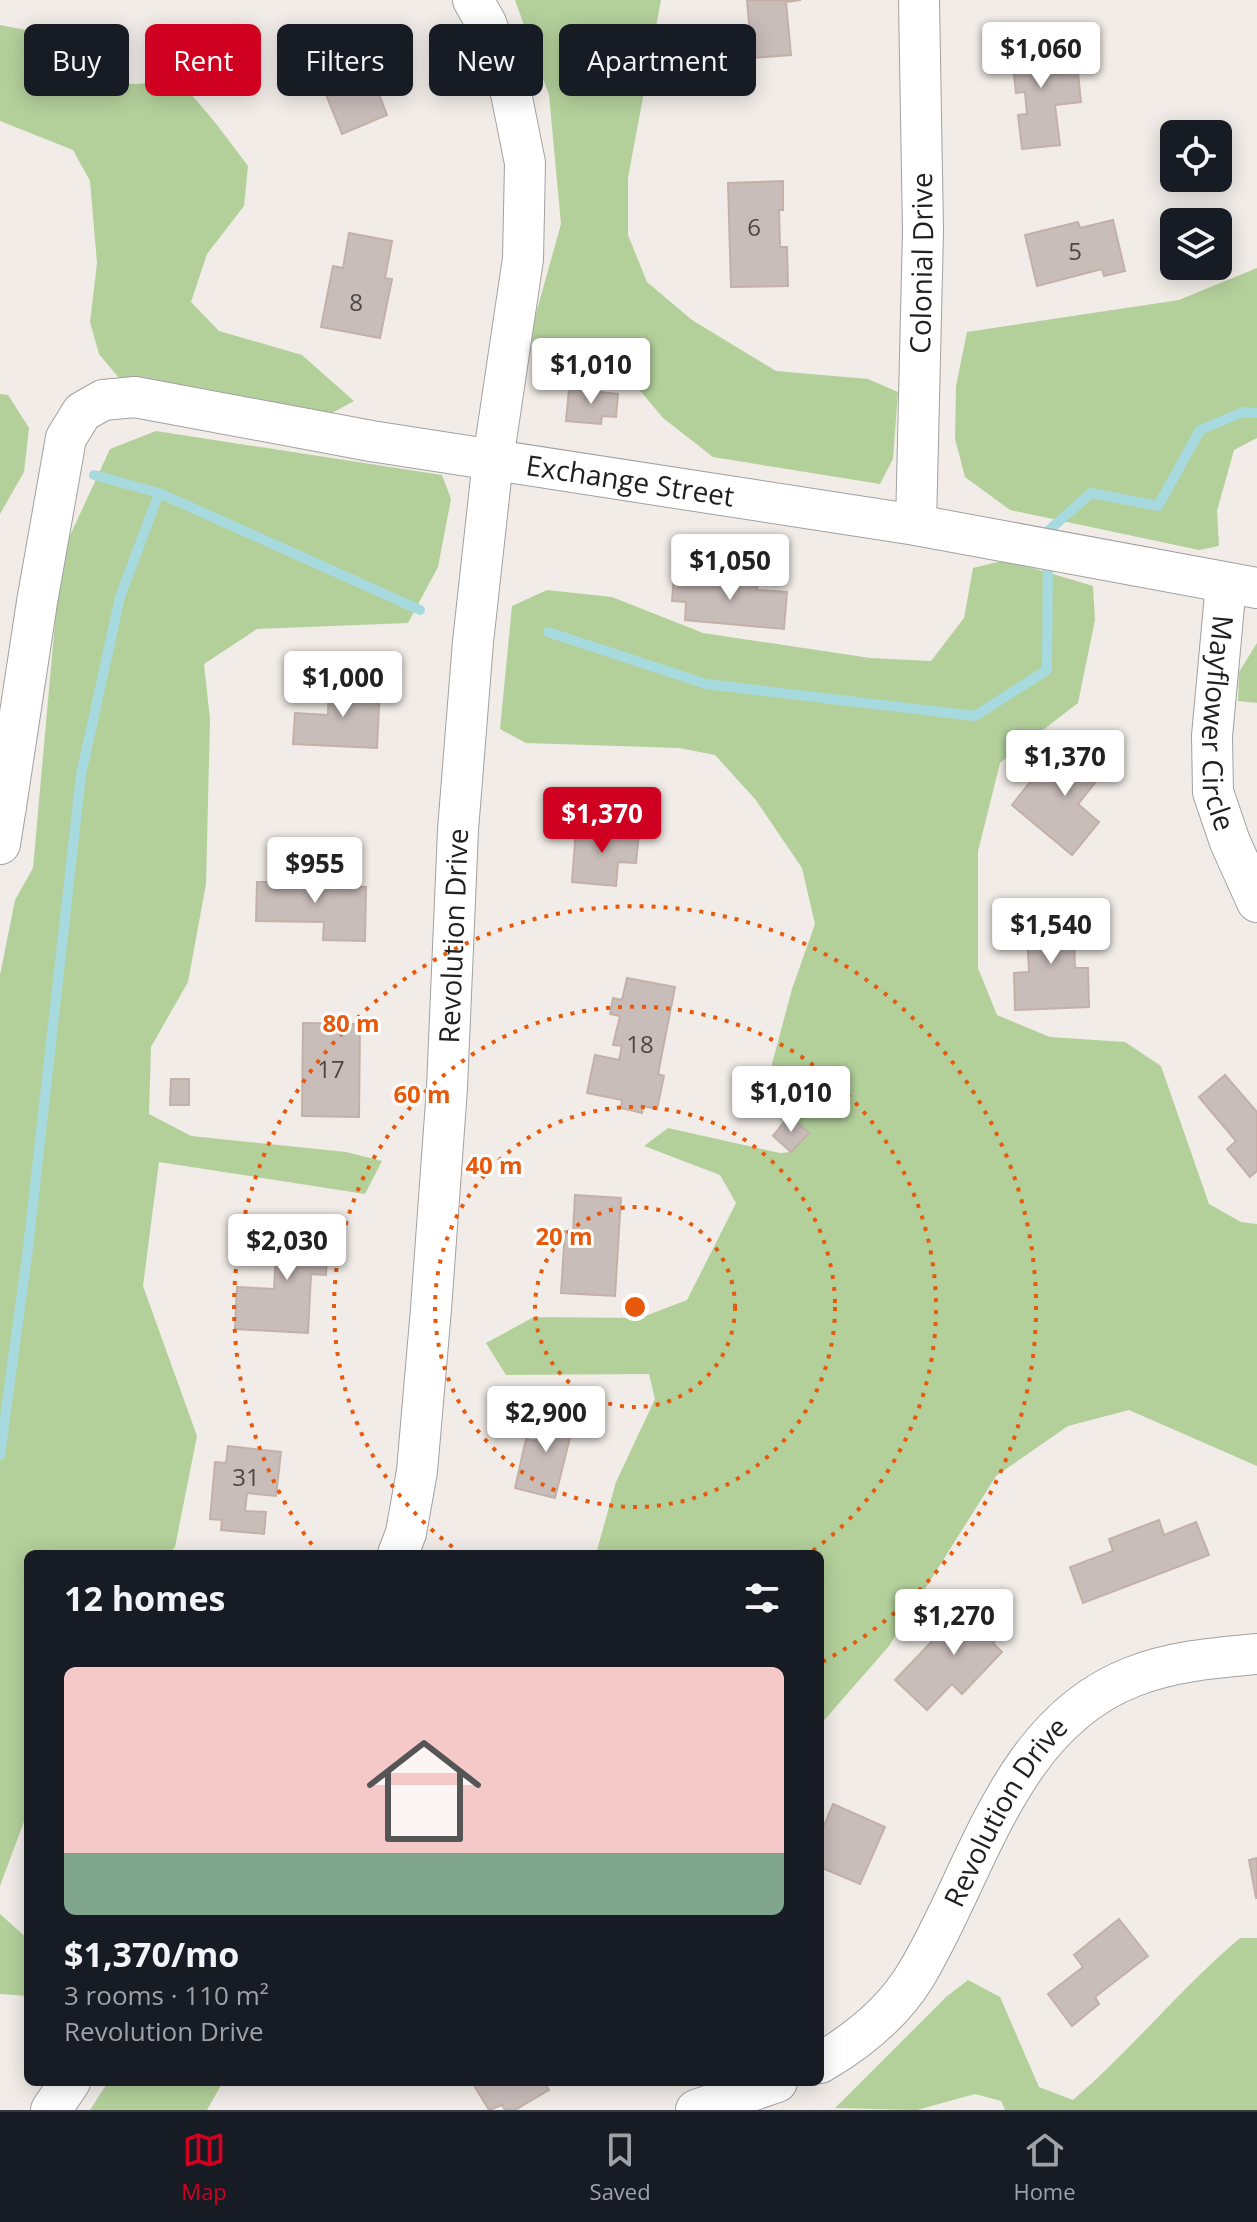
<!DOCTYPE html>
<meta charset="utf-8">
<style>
:root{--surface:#171b24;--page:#242831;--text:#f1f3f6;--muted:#9ea1a6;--line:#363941;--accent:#d00021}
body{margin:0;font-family:"Open Sans",sans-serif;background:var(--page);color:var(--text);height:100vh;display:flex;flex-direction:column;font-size:30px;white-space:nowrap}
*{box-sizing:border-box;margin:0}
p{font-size:26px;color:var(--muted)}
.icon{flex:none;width:44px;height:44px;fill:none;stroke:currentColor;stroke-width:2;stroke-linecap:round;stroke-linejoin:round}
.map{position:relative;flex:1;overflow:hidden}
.panel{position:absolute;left:24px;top:1550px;width:800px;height:536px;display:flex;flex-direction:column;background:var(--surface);border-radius:12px;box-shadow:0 4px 20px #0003}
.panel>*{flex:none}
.top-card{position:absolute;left:24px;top:24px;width:800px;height:72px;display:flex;gap:16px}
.fabs{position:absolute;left:1160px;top:120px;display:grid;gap:16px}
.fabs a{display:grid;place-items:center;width:72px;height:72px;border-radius:12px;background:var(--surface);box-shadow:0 4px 20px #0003;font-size:40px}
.price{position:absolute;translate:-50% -68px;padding:0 18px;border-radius:8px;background:#fff;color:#222;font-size:26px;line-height:52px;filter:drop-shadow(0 2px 4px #0008)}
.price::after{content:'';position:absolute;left:50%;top:48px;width:24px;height:18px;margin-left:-12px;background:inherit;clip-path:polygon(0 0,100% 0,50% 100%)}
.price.active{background:var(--accent);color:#fff}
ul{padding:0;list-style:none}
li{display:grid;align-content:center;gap:16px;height:424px;padding:0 40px}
li span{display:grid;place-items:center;height:248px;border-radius:12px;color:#555}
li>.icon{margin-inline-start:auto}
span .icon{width:144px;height:144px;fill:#fffc;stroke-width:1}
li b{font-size:34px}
h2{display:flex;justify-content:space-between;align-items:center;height:96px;padding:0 40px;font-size:34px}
.pill{padding:0 28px;border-radius:12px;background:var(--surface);box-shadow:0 4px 20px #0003;font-size:28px;line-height:72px}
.pill.active{background:var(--accent);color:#fff}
.tab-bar{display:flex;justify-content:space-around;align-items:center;height:112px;border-top:2px solid var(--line);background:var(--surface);font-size:22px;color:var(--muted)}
.tab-bar a{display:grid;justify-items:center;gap:4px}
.tab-bar .active{color:var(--accent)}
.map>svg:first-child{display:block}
</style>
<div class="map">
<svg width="1257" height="2110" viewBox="0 0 1257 2110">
<rect width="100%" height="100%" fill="#f1ece7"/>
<g fill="#b3d09b">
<path d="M515,0H661L628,178V235L647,282L692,320L776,371L868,379L898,392L893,459L880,484L713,457L663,418L622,369H584L543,372L530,335L561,224L549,95Z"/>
<path d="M0,25L41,33L70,60L83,83L137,84L179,80L214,121L248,166L244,206L207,254L191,302L219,331L302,355L354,401L330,414L119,378L99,354L90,322L97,263L90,181L73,150L0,121Z"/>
<path d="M1257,268V438L1234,450L1217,511L1219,546L1199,550L1010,510L965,477L955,439L956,386L967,332L1179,300Z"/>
<path d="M0,394L8,395L29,428L24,472L0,514Z"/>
<path d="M156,431L442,475L451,499L438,567L408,623L257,629L204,664L210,719L206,884L188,982L151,1047L149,1114L191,1136L346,1152L382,1161L365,1194L159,1162L143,1286L197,1436L175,1547L170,1554H28V1817L25,1819L0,1886V975L15,900L33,868L61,555L110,449Z"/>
<path d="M1006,560L1093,586L1095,620L1078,703L1000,763L978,851V968L997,1015L1050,1037L1125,1042L1161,1066L1209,1204L1241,1222L1257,1224V1466L1129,1410L1068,1426L996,1476L889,1646L820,1725V1554H596L616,1482L655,1399L649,1374L506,1375L486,1343L534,1317L640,1318L687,1300L736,1203L720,1175L644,1146L668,1128L780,1153L791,1152L808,1133L789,1116L769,1075L792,989L815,924L802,868L755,799L715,755L679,748L526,743L500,729L512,606L547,590L612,597L703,633L870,658L931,661L964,618L973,568Z"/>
<path d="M1257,643V703L1238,701L1239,672Z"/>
<path d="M0,1914L28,1939V1996L0,1994Z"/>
<path d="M1240,1938H1257V2110H1005L1001,2101L975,2094L917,2110L835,2108L946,1997L968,1980L1000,1997L1039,2087L1073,2100C1132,2049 1181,1988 1240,1938Z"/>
<path d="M108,2082H223L207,2110H90Z"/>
</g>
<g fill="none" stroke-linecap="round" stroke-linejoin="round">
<g stroke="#a7dade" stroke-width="10">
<path d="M94,475L159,493L420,610"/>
<path d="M1048,539V531L1091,493L1158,506L1200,430L1243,412L1257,413"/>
<path d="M548,632L706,684L975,716L1047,670L1048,559"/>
<path d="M0,1455L28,1248L81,775L120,597L159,493"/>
</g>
</g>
<g fill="#c9bdba" stroke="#c3b0a9" stroke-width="2">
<path d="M747,0H801L786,2L791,55L752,58Z"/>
<path d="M361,32L374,65L363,69L370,86L375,84L387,115L342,134L316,70L321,68L314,51Z"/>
<path d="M1051,34L1056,75L1078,73L1081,102L1055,105L1060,145L1022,149L1018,115L1027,114L1025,92L1016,93L1010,39Z"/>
<path d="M783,181V210H779L780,247H787L788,286L731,287L728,183Z"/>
<path d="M1113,220L1125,271L1104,276L1102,269L1037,286L1025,235L1078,222L1080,228Z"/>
<path d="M349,233L392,241L385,278L392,279L380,338L321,327L333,266L343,268Z"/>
<path d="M569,389L618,394L616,417L602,416L601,424L566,421Z"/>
<path d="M674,574L758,582L757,590L787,592L784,629L685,620L686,602L672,601Z"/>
<path d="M329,683L380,685L377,748L293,744L295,713L328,715Z"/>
<path d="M1083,739L1111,763L1078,804L1099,822L1072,855L1012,805L1038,772L1049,781Z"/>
<path d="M576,828L639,833L636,863L618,862L616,886L572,882Z"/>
<path d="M295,873L333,874V886L366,887L365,941L323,940L324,922L256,921L257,882H295Z"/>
<path d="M1073,912L1075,968H1088L1089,1007L1015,1010L1014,973L1029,972L1026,914Z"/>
<path d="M627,978L675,987L658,1074L664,1076L657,1109L643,1106L642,1113L621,1108L622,1100L587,1093L595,1055L619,1060L622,1046L613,1045L620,1016L610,1014L613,998L622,1000Z"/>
<path d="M303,1023L360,1024L359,1117L302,1116Z"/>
<path d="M1225,1075L1257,1112V1171L1250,1177L1227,1149L1236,1141L1199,1097Z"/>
<path d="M171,1079H189V1105H170Z"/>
<path d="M789,1116L809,1133L791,1152L773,1136Z"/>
<path d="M575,1195L621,1198L615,1296L561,1293L565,1231H573Z"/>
<path d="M278,1221L329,1224L326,1275L311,1274L308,1333L235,1329L237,1287L274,1289Z"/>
<path d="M544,1406L576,1413L555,1498L515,1488L526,1439L536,1441Z"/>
<path d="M228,1446L281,1452L276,1496L247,1493L245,1511L266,1512L264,1534L221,1530L222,1520L210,1519L215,1462L226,1463Z"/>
<path d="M1159,1520L1164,1535L1196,1522L1209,1555L1083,1603L1070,1567L1113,1551L1109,1539Z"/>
<path d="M981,1601L1008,1627L993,1643L1002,1652L962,1694L952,1684L927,1710L895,1680L959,1613L964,1619Z"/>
<path d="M833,1804L885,1827L860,1884L820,1867V1835Z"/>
<path d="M1257,1858V1898H1256L1249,1860Z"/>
<path d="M1119,1919L1148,1956L1095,1997L1099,2004L1072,2026L1048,1994L1083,1967L1074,1955Z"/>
<path d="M472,2082H544L549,2090L515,2110H505L502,2105L489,2110Z"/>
</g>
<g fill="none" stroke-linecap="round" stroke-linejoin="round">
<g stroke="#a1a1a1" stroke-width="42">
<g id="minor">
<path id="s1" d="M916,525L923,231L919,0"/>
<path id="s2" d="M1226,584L1212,736L1213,792L1230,842L1257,902"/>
<path id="s3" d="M0,806H6L37,602L66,438L82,412L103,400L135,397L371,441L916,525L1257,588"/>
<path d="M0,844L6,806"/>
<path id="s4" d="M398,1554L406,1533L417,1471L431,1309L447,1088L458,830L473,642L493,460L523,259L525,163L511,93L486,23L473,0"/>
<path id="s5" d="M820,2063C858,2041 894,2012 917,1973C978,1871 1009,1725 1132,1677C1173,1661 1214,1658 1257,1654"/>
<path d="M51,2110L70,2082"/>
<path d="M696,2110L777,2082"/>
</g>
</g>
<use href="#minor" stroke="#fff" stroke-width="40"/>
</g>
<g fill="none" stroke="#e8590c" stroke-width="4" stroke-dasharray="4 8">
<circle cx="635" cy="1307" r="100"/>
<circle cx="635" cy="1307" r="200"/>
<path d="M462 1554A301 301 0 1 1 808 1554"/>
<path d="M319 1554A401 401 0 1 1 820 1663"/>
</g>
<g text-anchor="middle" stroke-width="6" stroke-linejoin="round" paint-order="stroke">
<g font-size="24" fill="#4a4746">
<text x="754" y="236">6</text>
<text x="1075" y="260">5</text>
<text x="356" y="311">8</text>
<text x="640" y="1053">18</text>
<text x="331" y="1078">17</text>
<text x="246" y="1486">31</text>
</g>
<g font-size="28" fill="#202020" stroke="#fff">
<text dy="10" stroke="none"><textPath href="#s1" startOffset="262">Colonial Drive</textPath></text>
<text dy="10" stroke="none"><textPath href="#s3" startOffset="968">Exchange Street</textPath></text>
<text dy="10" stroke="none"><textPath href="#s2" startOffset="140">Mayflower Circle</textPath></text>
<text dy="10" stroke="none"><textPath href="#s4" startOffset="622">Revolution Drive</textPath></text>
<text dy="10" stroke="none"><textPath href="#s5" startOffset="318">Revolution Drive</textPath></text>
</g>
</g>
<circle cx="635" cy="1307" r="12" fill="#e8590c" stroke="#fff" stroke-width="4"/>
<g font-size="24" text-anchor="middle" font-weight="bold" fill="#e8590c" stroke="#fff" stroke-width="6" stroke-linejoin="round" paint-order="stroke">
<text x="351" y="1032">80 m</text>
<text x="422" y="1103">60 m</text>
<text x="494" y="1174">40 m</text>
<text x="564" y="1245">20 m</text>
</g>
</svg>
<div class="fabs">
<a><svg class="icon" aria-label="locate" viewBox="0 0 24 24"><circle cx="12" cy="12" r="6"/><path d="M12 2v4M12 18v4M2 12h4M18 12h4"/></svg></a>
<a><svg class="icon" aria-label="layers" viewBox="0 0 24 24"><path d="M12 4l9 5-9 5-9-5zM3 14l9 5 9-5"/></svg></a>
</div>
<b class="price" style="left:1041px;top:90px">$1,060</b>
<b class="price" style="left:591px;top:406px">$1,010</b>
<b class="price" style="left:730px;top:602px">$1,050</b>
<b class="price" style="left:343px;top:719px">$1,000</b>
<b class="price" style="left:1065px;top:798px">$1,370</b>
<b class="price active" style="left:602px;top:855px">$1,370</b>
<b class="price" style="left:315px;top:905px">$955</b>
<b class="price" style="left:1051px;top:966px">$1,540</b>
<b class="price" style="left:791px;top:1134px">$1,010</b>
<b class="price" style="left:287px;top:1282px">$2,030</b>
<b class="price" style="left:546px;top:1454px">$2,900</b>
<b class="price" style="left:954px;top:1657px">$1,270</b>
<div class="top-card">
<a class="pill">Buy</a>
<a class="pill active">Rent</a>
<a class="pill">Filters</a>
<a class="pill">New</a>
<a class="pill">Apartment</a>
</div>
<section class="panel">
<h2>12 homes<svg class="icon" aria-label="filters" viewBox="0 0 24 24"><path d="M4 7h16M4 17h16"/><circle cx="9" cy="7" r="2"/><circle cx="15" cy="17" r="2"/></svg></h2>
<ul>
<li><span style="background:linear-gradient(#f6c9c9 75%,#7fa58c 0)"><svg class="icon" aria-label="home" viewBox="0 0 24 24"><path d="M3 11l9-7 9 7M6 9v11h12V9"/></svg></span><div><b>$1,370/mo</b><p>3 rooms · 110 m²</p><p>Revolution Drive</p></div></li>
</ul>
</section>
</div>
<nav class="tab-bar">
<a class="active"><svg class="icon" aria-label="map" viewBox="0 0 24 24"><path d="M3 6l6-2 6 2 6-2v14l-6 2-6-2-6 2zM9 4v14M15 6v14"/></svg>Map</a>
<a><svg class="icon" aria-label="saved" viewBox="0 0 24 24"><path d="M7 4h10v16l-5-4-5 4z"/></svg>Saved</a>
<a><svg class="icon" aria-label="home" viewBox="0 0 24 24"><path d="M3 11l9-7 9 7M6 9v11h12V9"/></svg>Home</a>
</nav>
